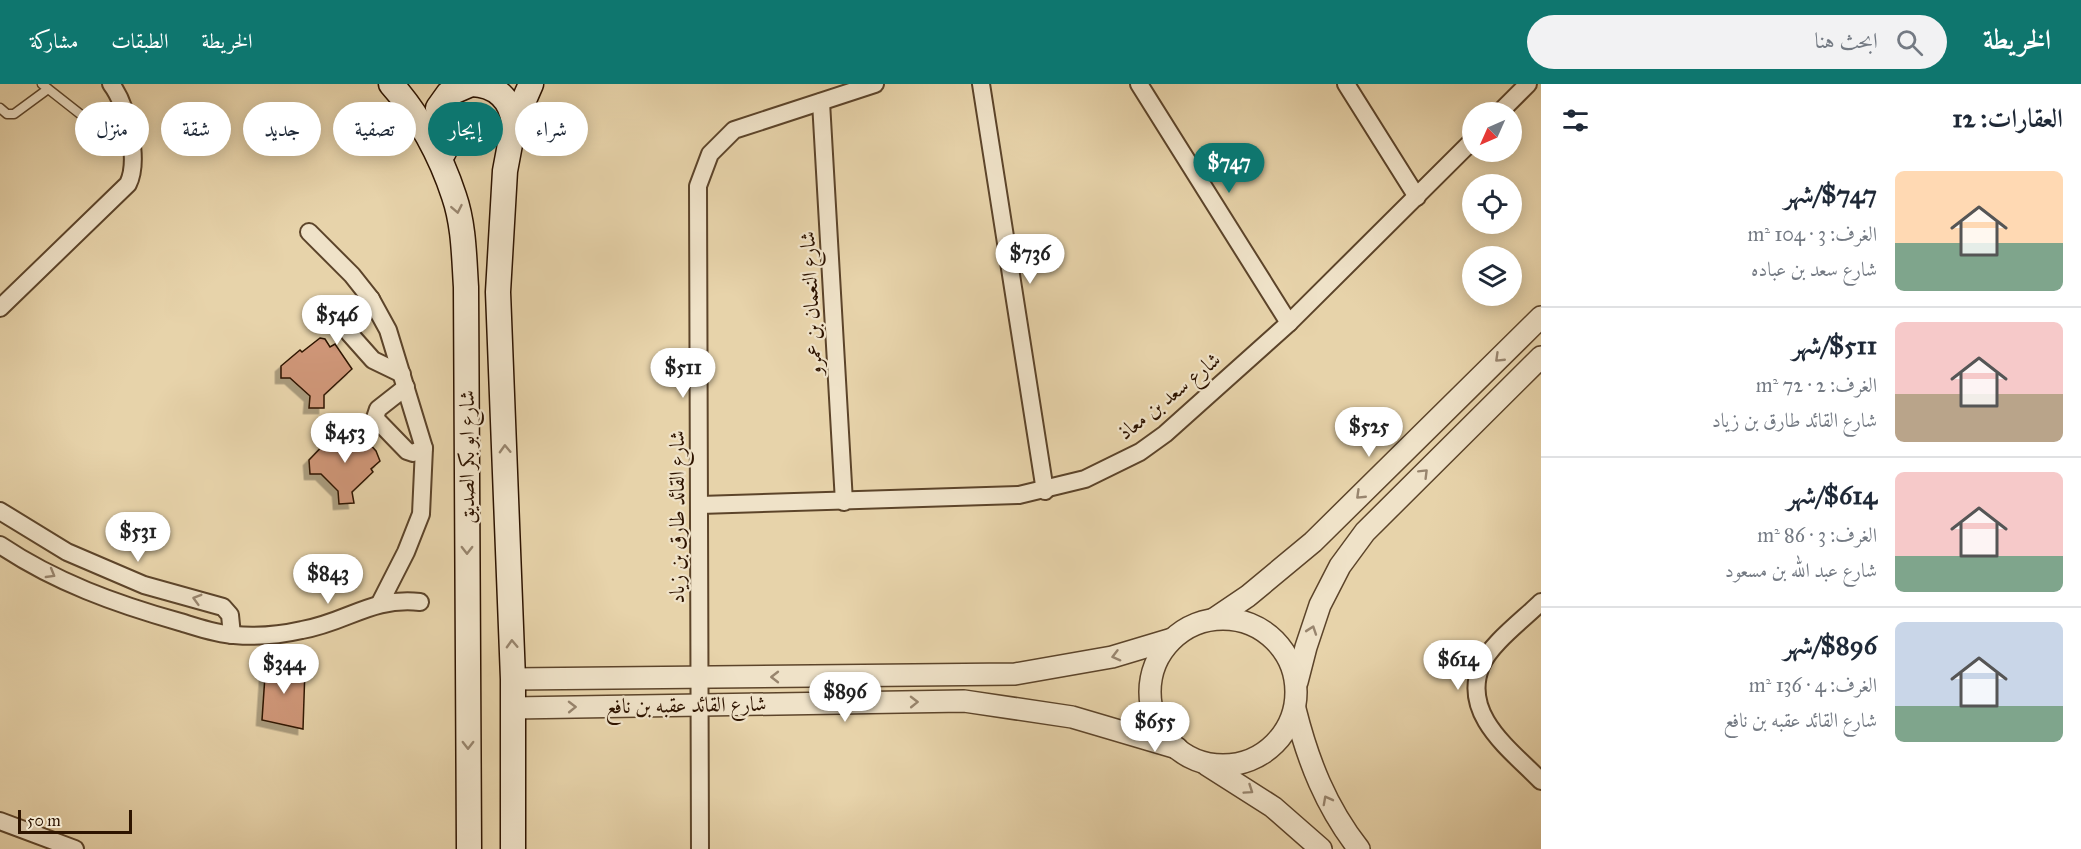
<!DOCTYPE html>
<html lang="ar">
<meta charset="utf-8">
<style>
:root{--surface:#fff;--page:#f2f2f3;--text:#1f2937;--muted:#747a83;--line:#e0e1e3;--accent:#0f766e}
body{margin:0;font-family:"IM FELL Great Primer",Amiri,serif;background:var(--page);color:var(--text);direction:rtl;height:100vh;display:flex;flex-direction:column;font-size:22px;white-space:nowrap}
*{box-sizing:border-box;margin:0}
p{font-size:20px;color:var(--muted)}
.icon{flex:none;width:33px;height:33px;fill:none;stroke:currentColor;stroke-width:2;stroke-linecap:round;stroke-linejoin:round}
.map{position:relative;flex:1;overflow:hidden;direction:ltr}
.details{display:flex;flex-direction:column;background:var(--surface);width:540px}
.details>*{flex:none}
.guide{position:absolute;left:18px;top:18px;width:570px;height:54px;direction:rtl;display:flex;gap:12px}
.needle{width:39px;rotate:225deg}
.controls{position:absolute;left:1462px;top:18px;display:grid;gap:12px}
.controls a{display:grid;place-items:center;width:60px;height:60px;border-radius:50%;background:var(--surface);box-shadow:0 3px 15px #0003;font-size:30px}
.scale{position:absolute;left:18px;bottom:15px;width:114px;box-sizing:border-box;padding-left:6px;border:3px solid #2e1400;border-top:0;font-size:16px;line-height:21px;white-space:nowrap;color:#2e1400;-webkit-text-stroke:4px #efe2c8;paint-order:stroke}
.price{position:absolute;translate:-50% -51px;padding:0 14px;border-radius:21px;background:#fff;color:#222;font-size:20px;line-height:39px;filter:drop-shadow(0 2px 3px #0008)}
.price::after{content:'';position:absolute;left:50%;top:36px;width:18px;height:14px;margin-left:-9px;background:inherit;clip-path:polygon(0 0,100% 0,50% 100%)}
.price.on{background:var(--accent);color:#fff}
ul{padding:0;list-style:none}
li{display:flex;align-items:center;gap:18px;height:150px;padding:0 18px}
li+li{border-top:2px solid var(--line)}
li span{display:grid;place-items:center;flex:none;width:168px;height:120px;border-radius:9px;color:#555}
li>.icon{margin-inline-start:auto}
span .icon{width:72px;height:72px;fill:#fffc;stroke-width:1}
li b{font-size:26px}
h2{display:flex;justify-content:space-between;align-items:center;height:72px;padding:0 18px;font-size:26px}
.chip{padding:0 21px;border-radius:27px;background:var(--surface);box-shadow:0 3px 15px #0003;font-size:21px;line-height:54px}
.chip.on{background:var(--accent);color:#fff}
header{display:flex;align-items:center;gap:36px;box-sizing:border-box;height:84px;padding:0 30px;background:var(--accent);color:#fff}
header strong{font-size:28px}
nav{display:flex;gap:33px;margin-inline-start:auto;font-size:21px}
.search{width:420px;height:54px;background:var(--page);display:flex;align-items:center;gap:15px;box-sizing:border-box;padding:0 21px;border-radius:33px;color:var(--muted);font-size:22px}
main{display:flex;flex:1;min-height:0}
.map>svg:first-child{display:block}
</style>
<header>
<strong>الخريطة</strong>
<div class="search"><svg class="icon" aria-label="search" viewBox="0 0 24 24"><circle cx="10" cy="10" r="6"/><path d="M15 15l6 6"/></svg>ابحث هنا</div>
<nav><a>الخريطة</a><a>الطبقات</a><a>مشاركة</a></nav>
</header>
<main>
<section class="details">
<h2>العقارات: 12<svg class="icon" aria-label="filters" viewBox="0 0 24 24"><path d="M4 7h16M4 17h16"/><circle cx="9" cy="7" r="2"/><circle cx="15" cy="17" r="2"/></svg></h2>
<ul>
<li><span style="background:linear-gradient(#ffd9b3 60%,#7fa58c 0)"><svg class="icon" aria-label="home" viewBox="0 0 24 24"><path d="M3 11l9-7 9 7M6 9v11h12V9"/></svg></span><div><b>$747/شهر</b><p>الغرف: 3 · 104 m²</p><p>شارع سعد بن عباده</p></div></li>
<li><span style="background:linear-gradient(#f6c9c9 60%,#b9a48a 0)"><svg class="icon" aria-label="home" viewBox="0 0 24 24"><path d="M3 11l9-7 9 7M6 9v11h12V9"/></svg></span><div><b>$511/شهر</b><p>الغرف: 2 · 72 m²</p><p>شارع القائد طارق بن زياد</p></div></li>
<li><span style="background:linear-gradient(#f6c9c9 70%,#7fa58c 0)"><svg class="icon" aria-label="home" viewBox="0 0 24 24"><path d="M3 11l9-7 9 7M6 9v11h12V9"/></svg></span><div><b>$614/شهر</b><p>الغرف: 3 · 86 m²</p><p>شارع عبد الله بن مسعود</p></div></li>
<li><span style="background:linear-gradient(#c9d6e8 70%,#7fa58c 0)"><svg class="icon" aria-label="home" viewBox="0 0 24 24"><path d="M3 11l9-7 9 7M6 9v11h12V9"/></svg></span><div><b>$896/شهر</b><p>الغرف: 4 · 136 m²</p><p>شارع القائد عقبه بن نافع</p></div></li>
</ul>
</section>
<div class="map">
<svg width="1541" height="765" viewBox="0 0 1541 765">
<defs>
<filter id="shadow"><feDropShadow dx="-5.5" dy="5.5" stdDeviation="0" flood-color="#0004"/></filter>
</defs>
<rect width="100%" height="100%" fill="#e7d3aa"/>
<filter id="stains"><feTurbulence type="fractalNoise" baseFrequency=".00333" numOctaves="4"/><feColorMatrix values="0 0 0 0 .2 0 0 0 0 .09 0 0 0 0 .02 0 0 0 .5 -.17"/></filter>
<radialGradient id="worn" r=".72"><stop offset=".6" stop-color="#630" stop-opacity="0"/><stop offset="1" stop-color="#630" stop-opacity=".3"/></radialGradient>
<g fill="#d09779" stroke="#2e1400" stroke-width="1.5" filter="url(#shadow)">
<path d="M320,254L325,255L330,263L335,260L352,285L324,311V324H309L310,312L290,294H281V282L300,266L302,268Z"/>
<path d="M335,349L342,355L349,351L366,356L376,367L380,377L371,385L373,388L352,408L354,419L339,420L338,407L321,390H310L309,376Z"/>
<path d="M266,577L305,584L303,645L262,636Z"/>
</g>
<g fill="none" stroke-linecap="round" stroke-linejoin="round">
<g stroke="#5c442a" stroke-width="11">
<g id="service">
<path d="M42,0L131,70"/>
<path d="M0,24L7,30H14L48,5"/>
</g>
</g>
<g stroke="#5c442a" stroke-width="20">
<g id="minor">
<path d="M981,0L1045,407"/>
<path d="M1139,0L1289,239"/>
<path d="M1346,0L1417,113"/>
<path d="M821,18L844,418"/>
<path d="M1500,28L1528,0"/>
<path d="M309,148L352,191L371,215L388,246L424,364L421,430L406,468L380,519"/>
<path d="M371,215L350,233L349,249L373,276L402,290"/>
<path d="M0,224L128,100C140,76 127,21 111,0"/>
<path d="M406,303L378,325L375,334L407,367L413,369L424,364"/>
<path d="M700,421L1019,411L1085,395L1140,368L1165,350L1289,239L1473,56"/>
<path d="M0,427L67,468L144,501L223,523L230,531L232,551"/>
<path d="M0,461C55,498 116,520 180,538C197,543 216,550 234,551C256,553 280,551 302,546C348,538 370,513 420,518"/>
<path d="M1541,518C1524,535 1490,560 1481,582C1461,631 1511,666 1541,697"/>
<path d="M0,737L75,765"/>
<path d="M700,765L698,102L710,70L734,46L875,0"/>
</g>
</g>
<g stroke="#5c442a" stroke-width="24">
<g id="tertiary">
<path d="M1214,535L1248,512L1313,458L1541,233"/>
<circle cx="1223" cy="608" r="73"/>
<path d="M513,595L1015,590L1112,573L1172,555"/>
<path d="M1297,598L1306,563L1320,521L1340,482L1365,448L1541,273"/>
<path d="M513,624L964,617L1072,633L1177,664"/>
<path d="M1295,625C1308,677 1326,723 1359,765"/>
<path d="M1207,681L1273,723L1321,765"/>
</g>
</g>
<g stroke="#2e1400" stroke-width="27">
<g id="secondary">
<path d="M391,0C419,31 441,72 454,112C464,141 464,173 466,203L469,765"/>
<path d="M472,0C496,1 511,15 514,39"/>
<path d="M444,68L438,24L448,10L471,0"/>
<path d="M513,765V595L498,208L505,87L514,39L531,0"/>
</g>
</g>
<use href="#service" stroke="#efe2c8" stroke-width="8"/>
<use href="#minor" stroke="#efe2c8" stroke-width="16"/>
<use href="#tertiary" stroke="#efe2c8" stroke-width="21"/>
<use href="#secondary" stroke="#efe2c8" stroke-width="24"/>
</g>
<defs><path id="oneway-chevron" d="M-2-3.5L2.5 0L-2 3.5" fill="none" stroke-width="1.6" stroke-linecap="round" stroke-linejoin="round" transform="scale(1.5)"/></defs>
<g stroke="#98856e">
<use href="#oneway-chevron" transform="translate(457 125) rotate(79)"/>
<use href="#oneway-chevron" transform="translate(1499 274) rotate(136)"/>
<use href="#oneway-chevron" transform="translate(505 365) rotate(-92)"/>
<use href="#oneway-chevron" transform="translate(1424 389) rotate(-45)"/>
<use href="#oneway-chevron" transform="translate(1360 411) rotate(136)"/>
<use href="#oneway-chevron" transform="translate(467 466) rotate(90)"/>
<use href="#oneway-chevron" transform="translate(51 490) rotate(30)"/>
<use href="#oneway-chevron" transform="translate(197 515) rotate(-164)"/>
<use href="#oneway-chevron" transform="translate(1312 546) rotate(-71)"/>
<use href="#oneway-chevron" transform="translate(512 560) rotate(-92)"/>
<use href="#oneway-chevron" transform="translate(1116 572) rotate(165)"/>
<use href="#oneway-chevron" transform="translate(775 593) rotate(180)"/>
<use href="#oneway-chevron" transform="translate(914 618) rotate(-1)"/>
<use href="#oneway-chevron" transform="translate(572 623) rotate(-1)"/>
<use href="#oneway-chevron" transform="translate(468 661) rotate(90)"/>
<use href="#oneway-chevron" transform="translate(1249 706) rotate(34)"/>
<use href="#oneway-chevron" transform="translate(1327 716) rotate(-118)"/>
</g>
<g text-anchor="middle" stroke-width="4.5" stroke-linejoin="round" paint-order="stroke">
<g font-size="21" fill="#2e1400" stroke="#efe2c8">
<text transform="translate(811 219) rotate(-93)" y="7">شارع النعمان بن عمرو</text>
<text transform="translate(1169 312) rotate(-39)" y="7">شارع سعد بن معاذ</text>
<text transform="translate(467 373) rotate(-90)" y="7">شارع ابو بكر الصديق</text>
<text transform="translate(677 433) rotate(-90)" y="7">شارع القائد طارق بن زياد</text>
<text transform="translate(686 621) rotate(-1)" y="7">شارع القائد عقبه بن نافع</text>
</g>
</g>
<rect width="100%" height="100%" filter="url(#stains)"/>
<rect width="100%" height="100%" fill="url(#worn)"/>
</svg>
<div class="controls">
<a><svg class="needle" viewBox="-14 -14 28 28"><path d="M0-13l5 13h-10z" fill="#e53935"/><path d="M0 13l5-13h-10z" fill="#747a83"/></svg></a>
<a><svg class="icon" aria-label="locate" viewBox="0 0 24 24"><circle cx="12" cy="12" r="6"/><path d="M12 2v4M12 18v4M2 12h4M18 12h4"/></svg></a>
<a><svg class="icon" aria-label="layers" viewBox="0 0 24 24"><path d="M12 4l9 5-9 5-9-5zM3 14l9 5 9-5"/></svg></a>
</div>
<div class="scale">50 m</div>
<b class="price on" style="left:1229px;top:110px">$747</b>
<b class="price" style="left:1030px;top:201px">$736</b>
<b class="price" style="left:337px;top:262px">$546</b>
<b class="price" style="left:683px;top:315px">$511</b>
<b class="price" style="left:1369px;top:374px">$525</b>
<b class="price" style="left:345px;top:380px">$453</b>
<b class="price" style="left:138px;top:479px">$531</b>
<b class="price" style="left:328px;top:521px">$843</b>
<b class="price" style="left:1458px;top:607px">$614</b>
<b class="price" style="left:284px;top:611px">$344</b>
<b class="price" style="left:845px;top:639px">$896</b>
<b class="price" style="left:1155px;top:669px">$655</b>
<div class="guide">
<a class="chip">شراء</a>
<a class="chip on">إيجار</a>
<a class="chip">تصفية</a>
<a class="chip">جديد</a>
<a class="chip">شقة</a>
<a class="chip">منزل</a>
</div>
</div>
</main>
